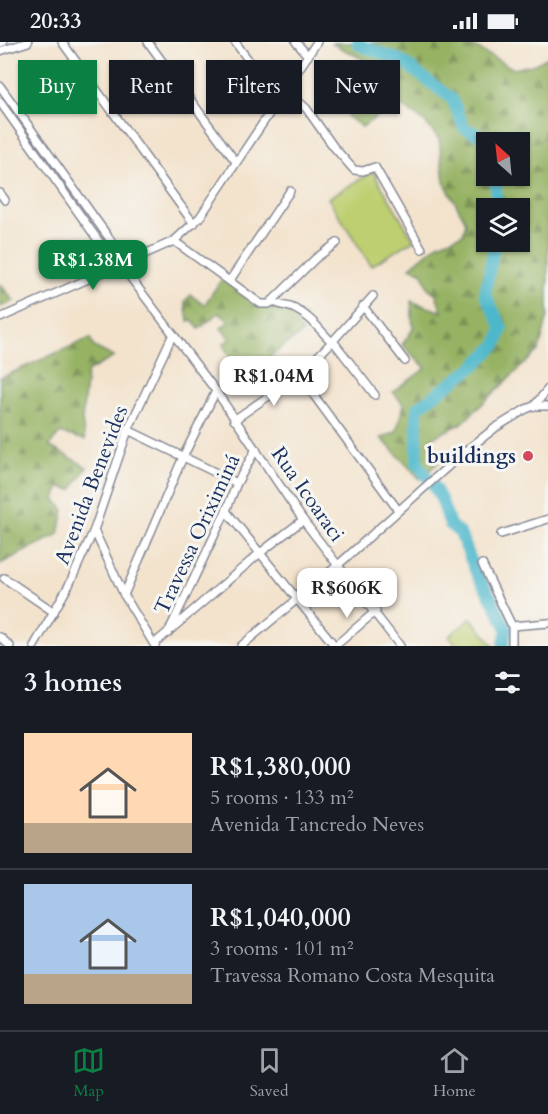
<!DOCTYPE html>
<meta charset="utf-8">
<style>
:root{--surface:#171b24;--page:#20242c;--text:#f1f3f6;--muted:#9ea1a6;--line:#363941;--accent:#0b8043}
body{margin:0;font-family:Cardo,serif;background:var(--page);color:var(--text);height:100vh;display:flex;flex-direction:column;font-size:22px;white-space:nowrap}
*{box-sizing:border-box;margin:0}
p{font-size:20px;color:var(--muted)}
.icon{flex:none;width:33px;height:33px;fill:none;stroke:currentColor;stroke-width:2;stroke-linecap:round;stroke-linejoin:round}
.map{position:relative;height:604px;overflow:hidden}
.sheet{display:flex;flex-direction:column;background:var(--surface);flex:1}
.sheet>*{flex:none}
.top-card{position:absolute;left:18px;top:18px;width:513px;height:54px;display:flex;gap:12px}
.needle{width:39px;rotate:333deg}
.buttons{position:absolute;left:476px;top:90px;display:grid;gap:12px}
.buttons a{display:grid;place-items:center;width:54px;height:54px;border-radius:0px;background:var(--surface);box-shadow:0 2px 4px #0004;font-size:30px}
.price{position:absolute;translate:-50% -51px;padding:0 14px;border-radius:12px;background:#fff;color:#222;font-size:20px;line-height:39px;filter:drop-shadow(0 2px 3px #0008)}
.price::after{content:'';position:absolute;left:50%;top:36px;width:18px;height:14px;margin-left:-9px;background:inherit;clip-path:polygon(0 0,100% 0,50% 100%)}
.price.selected{background:var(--accent);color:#fff}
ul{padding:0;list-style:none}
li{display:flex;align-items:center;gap:18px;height:150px;padding:0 24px}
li+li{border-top:2px solid var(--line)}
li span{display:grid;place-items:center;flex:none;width:168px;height:120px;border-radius:0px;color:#555}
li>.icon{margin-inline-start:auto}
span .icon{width:72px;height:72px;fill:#fffc;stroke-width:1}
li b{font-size:26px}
h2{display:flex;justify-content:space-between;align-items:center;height:72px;padding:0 24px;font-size:26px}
.pill{padding:0 21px;border-radius:0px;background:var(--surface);box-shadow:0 2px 4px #0004;font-size:21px;line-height:54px}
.pill.selected{background:var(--accent);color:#fff}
.status{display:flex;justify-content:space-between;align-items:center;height:42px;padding:0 30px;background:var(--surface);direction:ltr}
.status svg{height:16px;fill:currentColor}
.tabs{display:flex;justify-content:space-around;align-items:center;height:84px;border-top:2px solid var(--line);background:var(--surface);font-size:16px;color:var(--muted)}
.tabs a{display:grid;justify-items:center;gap:3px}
.tabs .selected{color:var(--accent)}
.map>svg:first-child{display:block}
</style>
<div class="status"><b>20:33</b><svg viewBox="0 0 49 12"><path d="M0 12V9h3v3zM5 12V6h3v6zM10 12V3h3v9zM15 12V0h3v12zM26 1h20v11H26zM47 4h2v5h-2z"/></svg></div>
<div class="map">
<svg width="548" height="604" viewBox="0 0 548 604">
<defs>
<pattern id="forest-firs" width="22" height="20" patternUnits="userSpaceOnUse" patternTransform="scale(1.5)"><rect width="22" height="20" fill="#96b263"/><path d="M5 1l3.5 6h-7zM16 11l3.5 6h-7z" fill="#7a9155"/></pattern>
</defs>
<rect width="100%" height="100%" fill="#f6f6f2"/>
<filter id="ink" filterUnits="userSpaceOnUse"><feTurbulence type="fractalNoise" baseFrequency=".0167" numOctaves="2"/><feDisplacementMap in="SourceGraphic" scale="12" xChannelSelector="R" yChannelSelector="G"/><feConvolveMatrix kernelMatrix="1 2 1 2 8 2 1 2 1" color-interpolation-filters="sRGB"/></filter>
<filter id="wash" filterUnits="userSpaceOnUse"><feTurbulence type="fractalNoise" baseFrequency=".008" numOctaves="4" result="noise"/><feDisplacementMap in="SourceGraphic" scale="24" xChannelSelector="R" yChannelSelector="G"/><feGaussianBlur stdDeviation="1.35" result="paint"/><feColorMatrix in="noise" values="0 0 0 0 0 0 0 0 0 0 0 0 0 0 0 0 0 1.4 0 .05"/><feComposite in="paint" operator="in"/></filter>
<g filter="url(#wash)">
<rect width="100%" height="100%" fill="#f3e3cd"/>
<g fill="url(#forest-firs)" stroke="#587060" stroke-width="1.5" fill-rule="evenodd">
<path d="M465,0L514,27L535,22L548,15V79L544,96L548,99V274L539,308L461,382L431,396L442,417L420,437L381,396L396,390L404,363L393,350L426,326L402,303L413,287L411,259L442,270L436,252L428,246L423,231L410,225L438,202L463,192L466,180L444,140L439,97L425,80L404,65L395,62L362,85L347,74L379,43L380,26L331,1ZM519,100V134H486V100ZM519,166V200H486V166Z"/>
<path d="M222,237L262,265H284L305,275L296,281L303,291C297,294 271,313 268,318C262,319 253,323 249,327C241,336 248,342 231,344L226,338L227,332L233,322L223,302L230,297L221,286L229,279L219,271L199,287L192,278L188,279L185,259L191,253L204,263Z"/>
<path d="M0,242L14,259L0,265Z"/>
<path d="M90,296L94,305L114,315L87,330L82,378L85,398L60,391L49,404L87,425L72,448L60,445L55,457L64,468L59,492L0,522V336Z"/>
</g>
<g fill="#becf71" stroke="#6c7f68" stroke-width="1.5">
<path d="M373,130L414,198L371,224L328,156Z"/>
<path d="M471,576L494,604H457L449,594Z"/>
</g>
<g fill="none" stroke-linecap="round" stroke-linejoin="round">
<g stroke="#4eb8cb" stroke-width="12">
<path d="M358,0L359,3L400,18L452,57L464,86L486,96L488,100"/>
<path d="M496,166V134"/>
<path d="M495,200L485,252L502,286L497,302L472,326L417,366V421L435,446L442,459L450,483L460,491L477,533L491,555L507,587L503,604"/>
</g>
</g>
</g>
<g filter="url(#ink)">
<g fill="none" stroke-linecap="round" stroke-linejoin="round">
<g stroke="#878996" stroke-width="10">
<g id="minor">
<path d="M62,0L194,182"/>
<path d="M148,0L236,120"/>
<path d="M235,0L278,58"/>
<path d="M296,0L308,14"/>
<path d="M0,1L3,0"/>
<path d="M0,9L28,0"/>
<path d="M0,44L127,221V225"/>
<path d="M285,48L306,66L333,104L354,128L363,129L375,125L422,207"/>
<path d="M0,60L117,225L127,231L216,349L303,478L400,604"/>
<path d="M0,151L5,158"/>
<path d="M174,199L261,262H269L316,216L337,201"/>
<path d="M230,238L290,149"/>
<path d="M272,259C279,264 288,263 295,267C312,275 319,288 332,300"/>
<path d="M363,264L405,319"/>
<path d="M0,276L174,199L200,175L317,0"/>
<path d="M333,299L375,353"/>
<path d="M299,333L398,468"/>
<path d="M534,364L548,347"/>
<path d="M234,378L299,333L333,299L373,254"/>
<path d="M128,388L237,441"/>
<path d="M226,469L335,604"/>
<path d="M94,488L124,553L155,604"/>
<path d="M501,492L548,477"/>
<path d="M482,522L512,584V604"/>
<path d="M4,536L54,570"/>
<path d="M124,553L183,415L216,349"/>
<path d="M512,584L548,581"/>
<path d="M168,591L226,469L237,441L256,407"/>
<path d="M0,595L10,604"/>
<path d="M154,602L260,511L303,478"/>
<path d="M34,604L69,543L94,488L128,388L173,292"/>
<path d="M241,604L338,523L463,411L495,386L526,367L534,364H548"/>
<path d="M335,604L376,569"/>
</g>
</g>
<use href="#minor" stroke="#fff" stroke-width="7"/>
</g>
</g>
<circle fill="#d1495b" stroke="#f6f6f2" stroke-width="2" cx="528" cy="414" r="6"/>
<g text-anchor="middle" stroke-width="6" stroke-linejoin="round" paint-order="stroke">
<g font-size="21" font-weight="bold" fill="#1b2f5e" stroke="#f6f6f2" text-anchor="end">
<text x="516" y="421">buildings</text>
</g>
<g font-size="21" fill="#1b2f5e" stroke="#f6f6f2">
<text transform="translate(91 443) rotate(-69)" y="7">Avenida Benevides</text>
<text transform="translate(308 452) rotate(55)" y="7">Rua Icoaraci</text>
<text transform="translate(197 492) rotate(-65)" y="7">Travessa Oriximiná</text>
</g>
</g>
</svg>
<div class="buttons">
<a><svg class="needle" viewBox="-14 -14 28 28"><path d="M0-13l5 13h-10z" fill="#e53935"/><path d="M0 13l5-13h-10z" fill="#9ea1a6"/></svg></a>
<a><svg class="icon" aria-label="layers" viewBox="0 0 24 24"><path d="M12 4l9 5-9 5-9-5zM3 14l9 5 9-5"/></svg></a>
</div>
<b class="price selected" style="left:93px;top:249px">R$1.38M</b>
<b class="price" style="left:274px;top:365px">R$1.04M</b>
<b class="price" style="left:347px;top:577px">R$606K</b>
<div class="top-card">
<a class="pill selected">Buy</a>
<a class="pill">Rent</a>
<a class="pill">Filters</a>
<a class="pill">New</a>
</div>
</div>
<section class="sheet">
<h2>3 homes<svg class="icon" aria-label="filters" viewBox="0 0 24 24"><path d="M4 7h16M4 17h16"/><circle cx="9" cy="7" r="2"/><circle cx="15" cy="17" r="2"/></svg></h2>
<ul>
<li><span style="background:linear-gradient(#ffd9b3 75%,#b9a48a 0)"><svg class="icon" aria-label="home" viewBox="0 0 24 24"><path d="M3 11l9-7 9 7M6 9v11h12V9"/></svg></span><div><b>R$1,380,000</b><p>5 rooms · 133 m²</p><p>Avenida Tancredo Neves</p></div></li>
<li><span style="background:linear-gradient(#a9c7e8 75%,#b9a48a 0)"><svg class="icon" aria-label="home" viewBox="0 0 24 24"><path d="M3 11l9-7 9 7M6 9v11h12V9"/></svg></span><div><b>R$1,040,000</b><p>3 rooms · 101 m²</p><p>Travessa Romano Costa Mesquita</p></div></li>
</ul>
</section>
<nav class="tabs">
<a class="selected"><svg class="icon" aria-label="map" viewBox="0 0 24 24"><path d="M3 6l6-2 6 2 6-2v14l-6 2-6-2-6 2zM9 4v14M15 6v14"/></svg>Map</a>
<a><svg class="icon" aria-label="saved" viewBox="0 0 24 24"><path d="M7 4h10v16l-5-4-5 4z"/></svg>Saved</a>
<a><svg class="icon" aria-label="home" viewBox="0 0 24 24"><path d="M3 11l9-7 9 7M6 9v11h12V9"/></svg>Home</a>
</nav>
